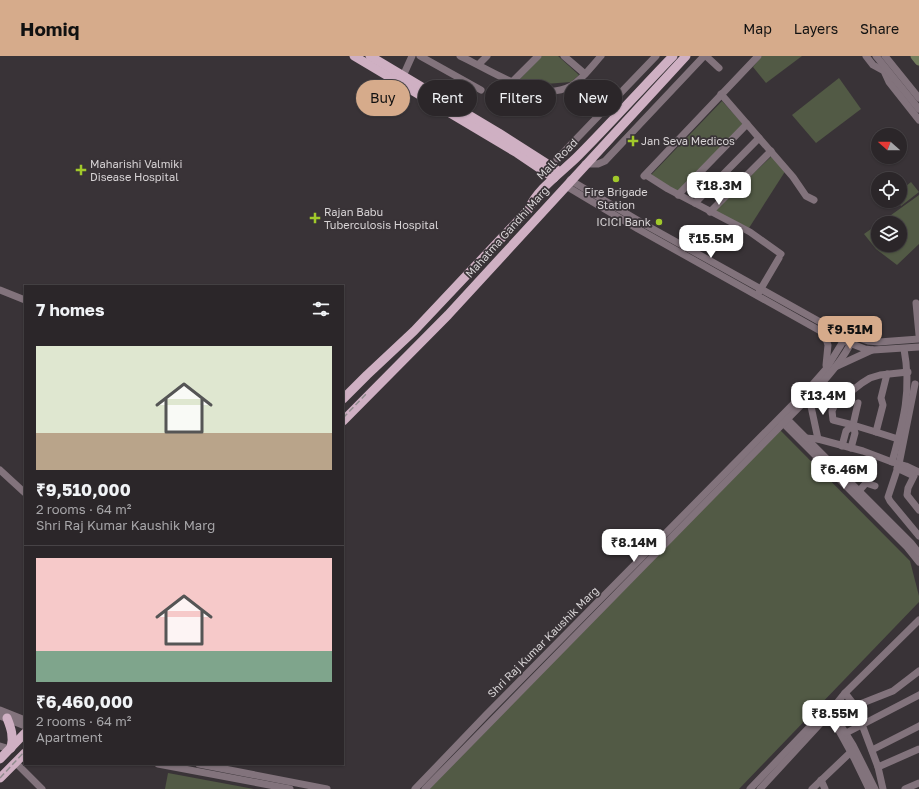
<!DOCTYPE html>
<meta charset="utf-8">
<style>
:root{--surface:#2b2629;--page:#373235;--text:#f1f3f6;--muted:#a6a5a8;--line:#474346;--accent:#d6ab8b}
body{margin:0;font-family:"Golos Text",sans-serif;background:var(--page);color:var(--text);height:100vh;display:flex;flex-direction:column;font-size:15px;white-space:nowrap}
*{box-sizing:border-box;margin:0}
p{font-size:13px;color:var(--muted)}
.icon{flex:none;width:22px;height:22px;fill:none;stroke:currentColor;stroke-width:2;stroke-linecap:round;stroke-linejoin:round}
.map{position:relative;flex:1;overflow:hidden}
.side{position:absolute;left:24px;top:229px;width:320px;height:480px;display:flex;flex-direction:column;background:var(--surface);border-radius:0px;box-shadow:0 1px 3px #0004,0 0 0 1px var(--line)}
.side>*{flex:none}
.hud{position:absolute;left:356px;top:24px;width:380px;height:36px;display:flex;gap:8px}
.needle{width:26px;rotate:291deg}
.fabs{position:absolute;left:871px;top:72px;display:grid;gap:8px}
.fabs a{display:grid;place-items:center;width:36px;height:36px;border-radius:50%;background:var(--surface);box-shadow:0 1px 3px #0004,0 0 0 1px var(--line);font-size:20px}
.price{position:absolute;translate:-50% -34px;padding:0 9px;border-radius:8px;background:#fff;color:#222;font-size:13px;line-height:26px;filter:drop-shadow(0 1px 2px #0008)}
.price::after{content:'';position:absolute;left:50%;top:24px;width:12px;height:9px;margin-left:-6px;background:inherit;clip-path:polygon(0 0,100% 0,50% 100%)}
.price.on{background:var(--accent);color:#111}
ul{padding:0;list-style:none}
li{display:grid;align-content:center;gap:8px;height:212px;padding:0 12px}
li+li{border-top:1px solid var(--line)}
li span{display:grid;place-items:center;height:124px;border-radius:0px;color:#555}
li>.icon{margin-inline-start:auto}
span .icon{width:72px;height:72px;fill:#fffc;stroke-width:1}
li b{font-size:17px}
h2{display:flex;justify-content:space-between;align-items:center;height:48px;padding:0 12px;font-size:17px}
.chip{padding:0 14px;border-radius:18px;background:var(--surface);box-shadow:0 1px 3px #0004,0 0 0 1px var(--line);font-size:14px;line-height:36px}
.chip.on{background:var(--accent);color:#111}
header{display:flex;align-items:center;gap:24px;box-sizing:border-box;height:56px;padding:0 20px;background:var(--accent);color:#111}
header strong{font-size:19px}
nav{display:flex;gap:22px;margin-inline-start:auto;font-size:14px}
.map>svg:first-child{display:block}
</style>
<header>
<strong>Homiq</strong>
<nav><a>Map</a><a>Layers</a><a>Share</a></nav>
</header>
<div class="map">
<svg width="919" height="733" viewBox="0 0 919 733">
<rect width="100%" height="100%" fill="#393337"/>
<g fill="#525a45">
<path d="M542,0H558L579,19L571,26L532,29L519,24Z"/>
<path d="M762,0H802L766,27L753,11Z"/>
<path d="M839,22L861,53L816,87L792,59Z"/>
<path d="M722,45L743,68L678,136L650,120Z"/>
<path d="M772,100L786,114L749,172L713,155Z"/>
<path d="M911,126L919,136L901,150L897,145H900V135Z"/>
<path d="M919,139V188L897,209L876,193L864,178L878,168V189H900V167H880Z"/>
<path d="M780,374L910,505L919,540V546L739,733H426Z"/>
<path d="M168,717L254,733H165Z"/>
</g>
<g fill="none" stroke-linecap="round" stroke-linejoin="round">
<path stroke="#727d5c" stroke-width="9" d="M915,0L919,5"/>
<g stroke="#82737c" stroke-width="7">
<path d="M420,0L481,34"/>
<path d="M460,0C491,14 537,48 571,30C583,23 592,10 601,0"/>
<path d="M564,0L585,18"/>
<path d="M706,0L719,12"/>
<path d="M866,0L873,9L884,15L889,26L919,64"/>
<path d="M876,0L919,53"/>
<path d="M885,0L919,42"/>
<path d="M479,8L487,0"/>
<path d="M403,20L412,0"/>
<path d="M512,26L538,0"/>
<path d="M721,38L793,121L806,140L814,144"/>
<path d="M557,103L656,0"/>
<path d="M585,108H598L605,105L704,0"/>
<path d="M646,119L668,133L750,176L781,198"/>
<path d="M644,120L758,0"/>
<path d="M570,124L644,168L831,272L868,285L879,286L919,283"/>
<path d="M566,130L638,173L824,277L865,293L873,294L919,291"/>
<path d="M678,139L747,68"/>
<path d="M695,147L759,82"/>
<path d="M710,156L771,95"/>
<path d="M0,234L25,244"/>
<path d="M759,236L779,202"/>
<path d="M916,247L919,279"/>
<path d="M824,277L828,289L826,309"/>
<path d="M835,311L872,294"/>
<path d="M915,328L899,408L888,441L890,445L919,480"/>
<path d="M809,341L818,383"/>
<path d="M858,347L853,369L876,376L883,349L881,342L887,318"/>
<path d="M784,360L911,487L919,497"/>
<path d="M781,365L907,491L919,506"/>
<path d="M853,369L833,364L832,355L835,348L862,327L870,322L880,319L908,316"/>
<path d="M876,376L898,383"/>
<path d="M805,382L818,383L863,395L892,406L906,410L919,416"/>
<path d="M842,390L846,375L853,369L855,377L851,392"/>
<path d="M892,406C903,366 912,335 904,293"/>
<path d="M897,412L914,420L908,432L907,439L919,454"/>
<path d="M0,414L25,437"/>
<path d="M866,427L875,430"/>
<path d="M859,435L866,427L870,413"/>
<path d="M845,637L855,650L893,635L919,615"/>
<path d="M855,650L878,711L919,693"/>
<path d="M830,652L853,689L875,733"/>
<path d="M0,654L25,664"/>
<path d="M0,660L25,670"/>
<path d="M837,671L854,702L869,733"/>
<path d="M846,677L919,639"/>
<path d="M0,690L10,693"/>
<path d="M872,694L919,670"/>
<path d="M16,707L42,733"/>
<path d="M158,708L290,733"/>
<path d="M199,708L327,733"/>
<path d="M878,711L883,733"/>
<path d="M821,724L825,733"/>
<path d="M415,733L486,659L812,329L826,313L847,279"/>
<path d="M425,733L809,341C826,323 844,303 854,281"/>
<path d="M750,733L823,657"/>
<path d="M760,733L820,668L845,637L919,564"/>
<path d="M812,733L854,693"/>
<path d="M905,733L919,727"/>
</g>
<g stroke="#cfb0c3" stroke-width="9">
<path d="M354,0L517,97L554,122"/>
<path d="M370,0L499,77L560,116"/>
<path d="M343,343L367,319L414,275L529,153C536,134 563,115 578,100C611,67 641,33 673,0"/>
<path d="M343,365L448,259L686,0"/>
<path d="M7,662C11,672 14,681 11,692"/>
<path d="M0,703L25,677"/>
<path d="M0,722L25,697"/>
</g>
<g stroke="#908c8e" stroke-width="1.5" stroke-dasharray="6 3" stroke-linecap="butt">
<path d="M343,362L368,336"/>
<path d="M0,722L25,695"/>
</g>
</g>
<g fill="#a1c92a" stroke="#393337" stroke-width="1.5">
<path d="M631 79h4v4h4v4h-4v4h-4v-4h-4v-4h4z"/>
<path d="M79 108h4v4h4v4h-4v4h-4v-4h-4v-4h4z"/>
<circle cx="616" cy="123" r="4"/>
<path d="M313 156h4v4h4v4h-4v4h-4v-4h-4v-4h4z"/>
<circle cx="659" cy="166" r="4"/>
</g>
<g text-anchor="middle" stroke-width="3.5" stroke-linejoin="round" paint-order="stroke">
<g font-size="11" fill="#d7d3d5" stroke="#393337" text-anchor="start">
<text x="641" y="89">Jan Seva Medicos</text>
<text x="90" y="112">Maharishi Valmiki<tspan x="90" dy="13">Disease Hospital</tspan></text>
<text x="616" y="140" text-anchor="middle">Fire Brigade<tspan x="616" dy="13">Station</tspan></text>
<text x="324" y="160">Rajan Babu<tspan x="324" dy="13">Tuberculosis Hospital</tspan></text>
<text x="651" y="170" text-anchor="end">ICICI Bank</text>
</g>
<g font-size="11" fill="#d7d3d5" stroke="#393337">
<text transform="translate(557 103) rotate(-45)" y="4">Mall Road</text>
<text transform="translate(507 176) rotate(-48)" y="4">Mahatma Gandhi Marg</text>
<text transform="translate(543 586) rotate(-45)" y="4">Shri Raj Kumar Kaushik Marg</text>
</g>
</g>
</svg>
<div class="fabs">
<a><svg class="needle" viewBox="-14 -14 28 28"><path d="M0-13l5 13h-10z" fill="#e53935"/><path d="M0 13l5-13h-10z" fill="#a6a5a8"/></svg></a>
<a><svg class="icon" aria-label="locate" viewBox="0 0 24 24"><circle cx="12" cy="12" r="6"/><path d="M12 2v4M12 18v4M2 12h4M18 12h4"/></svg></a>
<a><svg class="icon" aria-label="layers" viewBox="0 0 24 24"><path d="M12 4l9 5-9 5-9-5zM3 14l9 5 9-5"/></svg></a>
</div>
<b class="price" style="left:719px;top:150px">₹18.3M</b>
<b class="price" style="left:711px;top:203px">₹15.5M</b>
<b class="price on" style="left:850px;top:294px">₹9.51M</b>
<b class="price" style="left:823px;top:360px">₹13.4M</b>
<b class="price" style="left:844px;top:434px">₹6.46M</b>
<b class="price" style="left:634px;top:507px">₹8.14M</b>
<b class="price" style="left:835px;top:678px">₹8.55M</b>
<div class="hud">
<a class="chip on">Buy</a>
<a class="chip">Rent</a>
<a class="chip">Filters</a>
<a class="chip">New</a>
</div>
<section class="side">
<h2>7 homes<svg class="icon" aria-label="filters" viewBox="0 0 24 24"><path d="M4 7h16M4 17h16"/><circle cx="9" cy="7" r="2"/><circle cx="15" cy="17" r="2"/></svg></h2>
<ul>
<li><span style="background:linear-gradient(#dfe7d0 70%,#b9a48a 0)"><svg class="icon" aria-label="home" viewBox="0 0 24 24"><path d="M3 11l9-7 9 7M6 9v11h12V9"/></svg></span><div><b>₹9,510,000</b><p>2 rooms · 64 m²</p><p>Shri Raj Kumar Kaushik Marg</p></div></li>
<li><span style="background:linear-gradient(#f6c9c9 75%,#7fa58c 0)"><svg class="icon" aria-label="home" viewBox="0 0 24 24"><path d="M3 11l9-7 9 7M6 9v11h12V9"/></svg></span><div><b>₹6,460,000</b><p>2 rooms · 64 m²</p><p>Apartment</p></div></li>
</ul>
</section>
</div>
